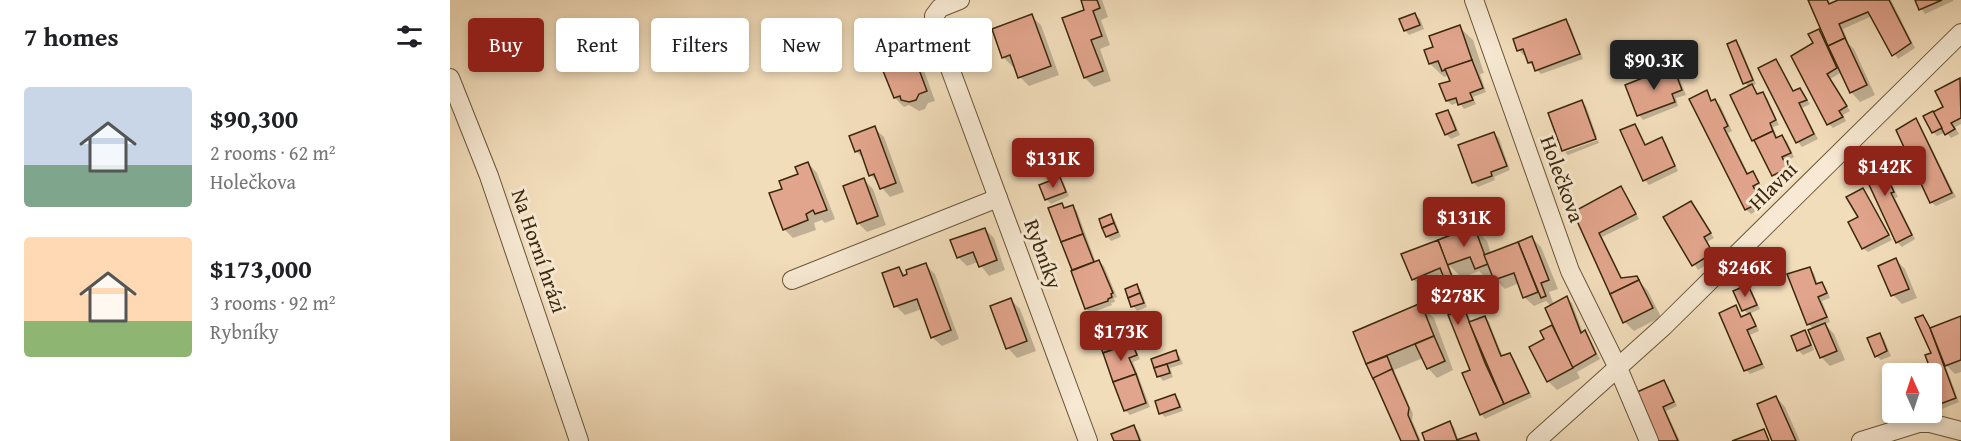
<!DOCTYPE html>
<meta charset="utf-8">
<style>
:root{--surface:#fff;--page:#f2f2f2;--text:#202124;--muted:#757577;--accent:#8f2418}
body{margin:0;font-family:"Gentium Book Plus",serif;background:var(--page);color:var(--text);height:100vh;display:flex;flex-direction:column;font-size:22px;white-space:nowrap}
*{box-sizing:border-box;margin:0}
p{font-size:20px;color:var(--muted)}
.icon{flex:none;width:33px;height:33px;fill:none;stroke:currentColor;stroke-width:2;stroke-linecap:round;stroke-linejoin:round}
.map{position:relative;flex:1;overflow:hidden}
.side{display:flex;flex-direction:column;background:var(--surface);width:450px}
.side>*{flex:none}
.guide{position:absolute;left:18px;top:18px;width:570px;height:54px;display:flex;gap:12px}
.needle{width:39px;rotate:357deg}
.tools{position:absolute;left:1432px;top:363px;display:grid;gap:12px}
.tools a{display:grid;place-items:center;width:60px;height:60px;border-radius:6px;background:var(--surface);box-shadow:0 3px 9px #0003;font-size:30px}
.price{position:absolute;translate:-50% -51px;padding:0 14px;border-radius:6px;background:var(--accent);color:#fff;font-size:20px;line-height:39px;filter:drop-shadow(0 2px 3px #0008)}
.price::after{content:'';position:absolute;left:50%;top:36px;width:18px;height:14px;margin-left:-9px;background:inherit;clip-path:polygon(0 0,100% 0,50% 100%)}
.price.active{background:#222;color:#fff}
ul{padding:0;list-style:none}
li{display:flex;align-items:center;gap:18px;height:150px;padding:0 24px}
li span{display:grid;place-items:center;flex:none;width:168px;height:120px;border-radius:6px;color:#555}
li>.icon{margin-inline-start:auto}
span .icon{width:72px;height:72px;fill:#fffc;stroke-width:1}
li b{font-size:26px}
h2{display:flex;justify-content:space-between;align-items:center;height:72px;padding:0 24px;font-size:26px}
.tag{padding:0 21px;border-radius:6px;background:var(--surface);box-shadow:0 3px 9px #0003;font-size:21px;line-height:54px}
.tag.active{background:var(--accent);color:#fff}
main{display:flex;flex:1;min-height:0}
.map>svg:first-child{display:block}
</style>
<main>
<section class="side">
<h2>7 homes<svg class="icon" aria-label="filters" viewBox="0 0 24 24"><path d="M4 7h16M4 17h16"/><circle cx="9" cy="7" r="2"/><circle cx="15" cy="17" r="2"/></svg></h2>
<ul>
<li><span style="background:linear-gradient(#c9d6e8 65%,#7fa58c 0)"><svg class="icon" aria-label="home" viewBox="0 0 24 24"><path d="M3 11l9-7 9 7M6 9v11h12V9"/></svg></span><div><b>$90,300</b><p>2 rooms · 62 m²</p><p>Holečkova</p></div></li>
<li><span style="background:linear-gradient(#ffd9b3 70%,#8fb573 0)"><svg class="icon" aria-label="home" viewBox="0 0 24 24"><path d="M3 11l9-7 9 7M6 9v11h12V9"/></svg></span><div><b>$173,000</b><p>3 rooms · 92 m²</p><p>Rybníky</p></div></li>
</ul>
</section>
<div class="map">
<svg width="1511" height="441" viewBox="0 0 1511 441">
<rect width="100%" height="100%" fill="#f2ddbb"/>
<filter id="stains"><feTurbulence type="fractalNoise" baseFrequency=".00333" numOctaves="4"/><feColorMatrix values="0 0 0 0 .2 0 0 0 0 .09 0 0 0 0 .02 0 0 0 .5 -.17"/></filter>
<radialGradient id="worn" r=".72"><stop offset=".6" stop-color="#630" stop-opacity="0"/><stop offset="1" stop-color="#630" stop-opacity=".3"/></radialGradient>
<g fill="#0003">
<path d="M632,0H652L658,17L651,20L660,45L650,49L661,81L644,87L635,78L636,11Z"/>
<path d="M1359,0H1379L1381,5L1392,0H1441L1465,48L1448,59L1422,16L1393,29L1399,44L1404,49L1425,95L1410,102L1401,92L1392,72L1380,79L1400,111L1393,115L1396,121L1383,128L1379,124L1365,44L1369,31L1376,38Z"/>
<path d="M1466,0H1503V1L1475,14Z"/>
<path d="M965,15L970,19L974,29L959,35L955,30Z"/>
<path d="M581,16L591,25L609,75L579,86L570,77L566,66L563,67L554,58L543,30Z"/>
<path d="M1116,21L1120,25L1133,59L1091,74L1079,62L1076,54L1073,55L1069,50Z"/>
<path d="M1009,27L1023,40L1034,73L1030,74L1036,92L1023,97L1026,104L1014,109L1009,102L1002,105L997,101L1002,82L998,75L994,77L980,64L976,51L985,48Z"/>
<path d="M461,39L470,49L475,64L472,65L485,101L478,103L475,109L469,111L459,105L454,107L445,98L443,63Z"/>
<path d="M1286,42L1290,46L1306,84L1302,86L1308,95L1312,93L1317,98L1329,125L1323,127L1328,139L1332,137L1337,141L1344,157L1335,162L1341,173L1327,180L1303,140L1299,87L1295,83Z"/>
<path d="M1326,61L1330,65L1344,92L1350,90L1360,104L1352,108L1368,139L1352,147L1348,142L1310,69Z"/>
<path d="M1223,68L1227,72L1236,95L1226,98L1228,106L1193,120L1189,115Z"/>
<path d="M1510,80L1511,124L1505,127L1509,134L1501,138L1496,132L1487,136L1483,132Z"/>
<path d="M1256,92L1263,102L1265,101L1270,105L1282,131L1278,133L1299,175L1303,173L1312,187L1306,191L1314,206L1301,214L1296,209Z"/>
<path d="M1131,102L1136,106L1147,137L1114,151L1100,114Z"/>
<path d="M997,111L1002,116L1010,135L1001,139L996,134Z"/>
<path d="M1466,120L1470,125L1506,197L1486,206L1481,202Z"/>
<path d="M1185,125L1189,130L1196,146L1211,139L1216,143L1228,171L1199,185L1195,180L1172,131Z"/>
<path d="M424,128L434,137L454,192L440,197L421,175L415,160L406,151Z"/>
<path d="M1044,134L1049,138L1060,170L1044,177L1045,180L1028,187L1023,182Z"/>
<path d="M1148,140L1149,143L1118,155L1115,152Z"/>
<path d="M1425,154L1429,158L1448,197L1445,198L1465,239L1452,247L1447,242Z"/>
<path d="M358,163L367,173L385,219L375,223L372,220L364,223L366,230L343,238L334,229V190L350,175Z"/>
<path d="M609,178L614,183L619,196L601,204L596,199Z"/>
<path d="M414,180L423,189L436,225L417,232L408,223Z"/>
<path d="M1171,188L1175,193L1189,219L1152,237L1173,280L1186,278L1198,291L1211,317L1184,331L1175,322L1145,259L1138,238Z"/>
<path d="M1413,190L1417,194L1442,240L1418,252L1413,248L1410,217Z"/>
<path d="M1241,203L1264,238L1257,242L1267,258L1248,270L1215,218Z"/>
<path d="M612,205L616,209L622,206L627,211L646,263L649,262L654,266L667,297L664,298L665,302L661,303L662,305L641,313L636,309L600,209Z"/>
<path d="M661,216L665,220L671,237L661,241L657,236Z"/>
<path d="M1024,228L1037,241L1041,254L1082,238L1091,247L1108,289L1099,292L1104,305L1117,298L1122,303L1133,333L1135,332L1139,337L1150,359L1127,372L1130,378L1107,390L1098,381L1096,340L1101,327L1108,333L1101,306L1096,301L1084,306L1074,297L1069,283L1055,289L1045,279L1039,281L1029,271L1012,278L999,265L1021,322L1035,317L1039,322L1053,357L1060,354L1064,359L1082,397L1035,419L1031,414L1009,312L994,273L967,283L963,279Z"/>
<path d="M535,229L544,238L555,270L539,276L528,262L517,266L508,257Z"/>
<path d="M1446,260L1455,269L1467,298L1452,304L1443,295Z"/>
<path d="M475,265L485,274L509,339L492,346L482,337L472,309L455,315L446,306L449,268L456,276Z"/>
<path d="M1359,268L1364,273L1368,285L1372,283L1376,288L1380,298L1372,301L1380,322L1375,324L1384,334L1395,360L1380,366L1371,357L1363,329L1359,324Z"/>
<path d="M687,286L691,290L697,307L687,311L683,306Z"/>
<path d="M1297,287L1302,291L1310,309L1299,314L1304,319L1309,331L1300,335L1315,368L1300,374L1296,370L1285,307L1293,318L1299,315L1294,310Z"/>
<path d="M561,300L570,309L586,351L567,358L558,348L542,307Z"/>
<path d="M970,305L984,318L1003,370L987,378L978,368L973,358L944,370L963,414L962,420L971,441H952L918,363Z"/>
<path d="M1473,317L1481,329L1511,318V372L1505,374L1495,364L1509,402L1485,412L1482,410L1483,354Z"/>
<path d="M664,318L668,323L677,346L682,344L686,349L690,359L683,362L700,407L680,415L675,410L644,326Z"/>
<path d="M1355,332L1359,337L1364,350L1353,355L1348,350Z"/>
<path d="M1429,335L1434,339L1441,356L1431,360L1426,356Z"/>
<path d="M726,352L730,357L733,364L720,368L723,377L713,381L709,376L703,360Z"/>
<path d="M1214,382L1218,386L1227,406L1216,411L1230,441H1209Z"/>
<path d="M725,396L729,400L733,411L715,417L711,413Z"/>
<path d="M1326,397L1335,407L1350,441H1324Z"/>
<path d="M999,423L1004,427L1009,441L1025,434L1031,441H977Z"/>
<path d="M684,427L688,431L692,441H665Z"/>
</g>
<g fill="#e1a48c" stroke="#3b280c" stroke-width="1.5">
<path d="M631,0H647L650,8L643,11L652,36L641,40L653,71L634,78L612,18L634,10Z"/>
<path d="M1358,0H1377L1379,4L1388,0H1439L1461,43L1442,56L1418,12L1389,24L1395,38L1378,46Z"/>
<path d="M1465,0H1492L1469,10Z"/>
<path d="M965,13L970,25L954,31L949,19Z"/>
<path d="M582,14L601,66L568,78L560,55L552,58L542,29Z"/>
<path d="M1116,19L1130,54L1085,71L1082,62L1078,63L1073,49L1067,51L1063,39Z"/>
<path d="M1010,25L1022,60L992,71L988,61L979,64L974,50L983,47L979,36Z"/>
<path d="M1369,29L1387,68L1377,74L1397,106L1389,111L1393,117L1377,125L1341,56L1363,43L1358,34Z"/>
<path d="M461,38L467,54L464,56L477,91L469,94L466,100L459,102L451,100L450,96L444,98L431,66L441,62L435,47Z"/>
<path d="M1395,38L1417,85L1400,93L1378,46Z"/>
<path d="M1286,40L1303,80L1293,84L1277,44Z"/>
<path d="M1326,59L1343,91L1350,88L1357,100L1349,103L1364,134L1346,143L1308,68Z"/>
<path d="M1022,60L1033,88L1020,93L1023,100L1008,105L1006,98L996,101L989,84L1000,81L995,69Z"/>
<path d="M1223,66L1232,90L1222,94L1225,102L1187,116L1175,85Z"/>
<path d="M1510,78L1511,118L1501,123L1505,129L1495,135L1483,112L1493,107L1485,91Z"/>
<path d="M1302,84L1307,94L1313,92L1326,120L1320,123L1323,131L1302,141L1280,95Z"/>
<path d="M1257,90L1261,101L1265,99L1278,126L1274,128L1297,174L1303,171L1309,183L1303,186L1311,202L1295,210L1239,99Z"/>
<path d="M1132,100L1146,139L1112,151L1098,113Z"/>
<path d="M998,110L1006,130L995,135L986,114Z"/>
<path d="M1483,111L1492,128L1482,133L1473,116Z"/>
<path d="M1466,118L1502,193L1480,203L1446,130Z"/>
<path d="M1185,124L1195,145L1212,137L1225,166L1193,181L1170,130Z"/>
<path d="M425,126L446,183L430,189L424,174L419,176L410,150L405,152L399,136Z"/>
<path d="M1323,131L1326,138L1332,135L1341,153L1332,157L1337,168L1322,176L1304,140Z"/>
<path d="M1044,132L1057,166L1041,172L1042,176L1022,183L1008,145Z"/>
<path d="M1425,152L1444,192L1441,193L1462,235L1446,243L1409,163Z"/>
<path d="M358,162L377,210L365,214L363,210L356,214L358,220L333,230L319,193L332,189L329,181L348,174L345,167Z"/>
<path d="M610,177L616,192L595,200L589,185Z"/>
<path d="M414,178L428,216L407,224L393,186Z"/>
<path d="M1171,186L1186,214L1149,233L1171,278L1187,276L1189,280L1160,294L1123,212Z"/>
<path d="M1413,188L1439,235L1412,249L1398,222L1408,217L1396,197Z"/>
<path d="M1241,201L1261,233L1254,237L1263,253L1242,266L1213,217Z"/>
<path d="M612,203L614,208L623,205L633,234L611,242L598,208Z"/>
<path d="M661,214L664,223L652,228L649,219Z"/>
<path d="M664,223L668,232L656,237L652,228Z"/>
<path d="M1024,226L1038,264L1025,269L1020,257L997,265L988,240Z"/>
<path d="M535,228L547,260L529,267L523,252L507,258L500,240Z"/>
<path d="M633,234L644,262L622,270L611,242Z"/>
<path d="M1082,236L1099,280L1091,283L1096,296L1091,298L1068,242Z"/>
<path d="M988,240L1035,363L1054,404L1030,415L1012,373L1020,370L998,315L1007,311L990,268L962,280L951,254Z"/>
<path d="M1068,242L1088,292L1073,298L1064,273L1044,280L1034,255Z"/>
<path d="M1446,258L1459,289L1441,296L1428,266Z"/>
<path d="M649,260L663,293L661,294L662,297L658,299V301L635,309L621,271Z"/>
<path d="M476,263L501,330L481,338L467,299L444,307L432,273L449,267L453,276L457,274L456,270Z"/>
<path d="M1360,267L1366,284L1372,282L1377,293L1368,297L1377,317L1357,325L1337,274Z"/>
<path d="M1189,280L1203,308L1173,323L1160,294Z"/>
<path d="M687,284L690,293L678,298L675,289Z"/>
<path d="M1298,285L1307,305L1292,311L1283,291Z"/>
<path d="M690,293L694,303L681,307L678,298Z"/>
<path d="M1117,296L1131,333L1135,330L1146,354L1122,368L1095,308Z"/>
<path d="M561,298L577,341L556,349L540,306Z"/>
<path d="M971,303L984,336L916,364L903,332Z"/>
<path d="M1286,305L1291,317L1300,313L1306,326L1297,330L1312,364L1294,371L1269,313Z"/>
<path d="M1473,315L1480,328L1506,398L1482,407V374H1475L1481,371L1475,355L1481,353L1465,318Z"/>
<path d="M664,316L675,345L653,353L642,325Z"/>
<path d="M1035,316L1051,356L1060,353L1079,393L1054,404L1019,322Z"/>
<path d="M1511,316V360L1495,366L1480,328Z"/>
<path d="M1375,323L1387,351L1370,358L1358,330Z"/>
<path d="M1102,325L1123,368L1097,382L1079,347L1094,339L1090,331Z"/>
<path d="M1355,330L1361,345L1347,351L1341,336Z"/>
<path d="M1430,333L1437,351L1425,357L1417,338Z"/>
<path d="M984,336L995,361L977,369L965,344Z"/>
<path d="M682,343L687,355L679,358L686,374L663,382L653,353Z"/>
<path d="M726,350L729,360L704,368L701,359Z"/>
<path d="M937,356L943,371L942,369L923,379L916,364Z"/>
<path d="M717,364L720,373L707,377L704,368Z"/>
<path d="M942,369L959,408L958,415L969,441H951L923,378Z"/>
<path d="M686,374L696,403L674,411L663,382Z"/>
<path d="M1214,380L1224,402L1213,407L1228,441H1207L1185,393Z"/>
<path d="M725,394L730,407L709,414L705,401Z"/>
<path d="M1326,396L1346,441H1322L1307,404Z"/>
<path d="M1000,421L1007,440L1026,433L1029,441H975L972,433Z"/>
<path d="M684,425L690,441H664L661,434Z"/>
<path d="M1314,429L1319,441H1282Z"/>
</g>
<g fill="none" stroke-linecap="round" stroke-linejoin="round">
<g stroke="#695538" stroke-width="20">
<g id="street">
<path d="M510,0L490,8L484,16L485,28L638,441"/>
<path d="M1024,0L1120,271L1168,368L1199,441"/>
<path d="M0,78L39,176L129,441"/>
<path d="M342,280L548,198"/>
<path d="M1086,441L1214,326L1511,33"/>
<path d="M1411,441L1469,423H1480L1511,431"/>
</g>
</g>
<use href="#street" stroke="#f7e9d3" stroke-width="18"/>
</g>
<g text-anchor="middle" stroke-width="6" stroke-linejoin="round" paint-order="stroke">
<g font-size="21" fill="#3b280c" stroke="#f7e9d3">
<text transform="translate(1112 179) rotate(70)" y="7">Holečkova</text>
<text transform="translate(1323 186) rotate(-45)" y="7">Hlavní</text>
<text transform="translate(89 251) rotate(71)" y="7">Na Horní hrázi</text>
<text transform="translate(593 254) rotate(70)" y="7">Rybníky</text>
</g>
</g>
<rect width="100%" height="100%" filter="url(#stains)"/>
<rect width="100%" height="100%" fill="url(#worn)"/>
</svg>
<div class="tools">
<a><svg class="needle" viewBox="-14 -14 28 28"><path d="M0-13l5 13h-10z" fill="#e53935"/><path d="M0 13l5-13h-10z" fill="#757577"/></svg></a>
</div>
<b class="price active" style="left:1204px;top:91px">$90.3K</b>
<b class="price" style="left:603px;top:189px">$131K</b>
<b class="price" style="left:1435px;top:197px">$142K</b>
<b class="price" style="left:1014px;top:248px">$131K</b>
<b class="price" style="left:1295px;top:298px">$246K</b>
<b class="price" style="left:1008px;top:326px">$278K</b>
<b class="price" style="left:671px;top:362px">$173K</b>
<div class="guide">
<a class="tag active">Buy</a>
<a class="tag">Rent</a>
<a class="tag">Filters</a>
<a class="tag">New</a>
<a class="tag">Apartment</a>
</div>
</div>
</main>
